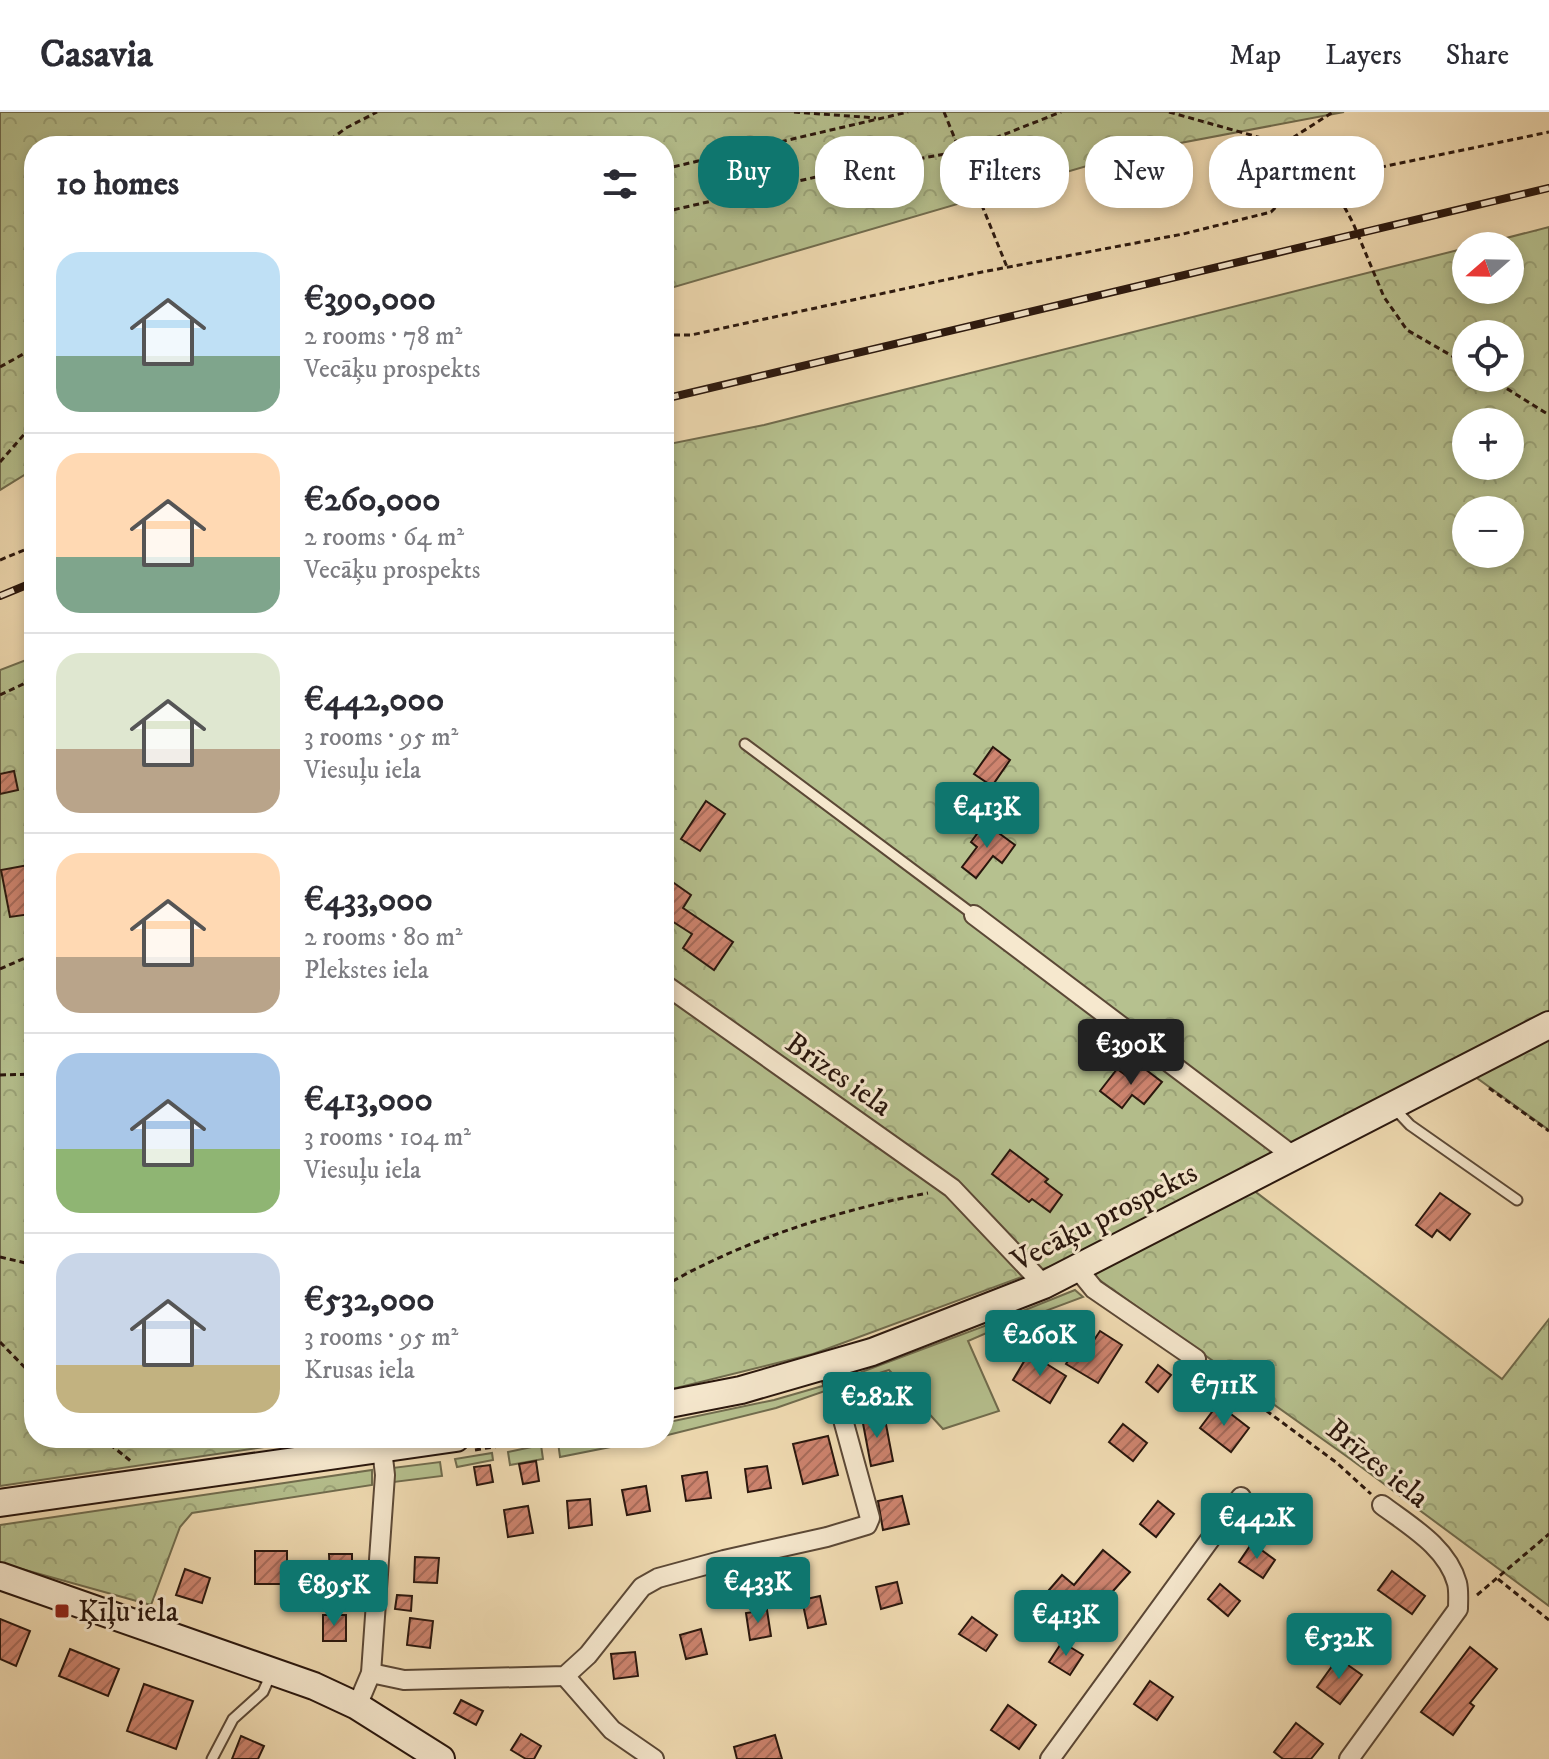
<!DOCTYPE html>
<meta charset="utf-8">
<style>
:root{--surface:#fff;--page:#f2f2f3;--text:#2b2b33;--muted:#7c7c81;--line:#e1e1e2;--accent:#0f766e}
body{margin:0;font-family:"IM FELL DW Pica",serif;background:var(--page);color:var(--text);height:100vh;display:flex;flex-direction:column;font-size:30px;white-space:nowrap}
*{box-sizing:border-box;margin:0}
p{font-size:26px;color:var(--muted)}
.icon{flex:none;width:44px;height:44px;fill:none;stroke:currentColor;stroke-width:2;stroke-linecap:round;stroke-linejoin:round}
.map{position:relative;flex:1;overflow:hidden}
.details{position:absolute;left:24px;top:24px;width:650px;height:1312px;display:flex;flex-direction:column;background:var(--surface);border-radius:32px;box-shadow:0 4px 12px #0003}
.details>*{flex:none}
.hud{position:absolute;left:698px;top:24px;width:730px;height:72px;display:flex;gap:16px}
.needle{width:52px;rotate:250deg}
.buttons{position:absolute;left:1452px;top:120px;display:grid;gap:16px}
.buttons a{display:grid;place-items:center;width:72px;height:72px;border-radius:50%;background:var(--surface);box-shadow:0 4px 12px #0003;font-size:40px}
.price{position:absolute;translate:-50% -68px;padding:0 18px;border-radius:8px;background:var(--accent);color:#fff;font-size:26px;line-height:52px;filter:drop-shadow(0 2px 4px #0008)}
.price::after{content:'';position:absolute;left:50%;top:48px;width:24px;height:18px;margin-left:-12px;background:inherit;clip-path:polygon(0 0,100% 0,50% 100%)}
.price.current{background:#222;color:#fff}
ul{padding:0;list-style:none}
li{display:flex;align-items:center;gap:24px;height:200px;padding:0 32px}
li+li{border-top:2px solid var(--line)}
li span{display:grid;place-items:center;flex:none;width:224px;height:160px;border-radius:24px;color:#555}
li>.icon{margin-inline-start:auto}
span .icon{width:96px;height:96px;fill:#fffc;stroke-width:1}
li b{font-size:34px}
h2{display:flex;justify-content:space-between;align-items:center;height:96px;padding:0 32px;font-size:34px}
.pill{padding:0 28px;border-radius:32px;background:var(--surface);box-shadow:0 4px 12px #0003;font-size:28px;line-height:72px}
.pill.current{background:var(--accent);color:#fff}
header{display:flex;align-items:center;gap:48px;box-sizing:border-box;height:112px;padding:0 40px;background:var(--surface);border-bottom:2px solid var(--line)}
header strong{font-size:38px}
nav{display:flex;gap:44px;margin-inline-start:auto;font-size:28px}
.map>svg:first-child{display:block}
</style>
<header>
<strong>Casavia</strong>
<nav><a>Map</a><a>Layers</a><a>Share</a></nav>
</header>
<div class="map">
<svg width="1549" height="1647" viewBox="0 0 1549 1647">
<defs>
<pattern id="forest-crowns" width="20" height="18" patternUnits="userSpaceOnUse" patternTransform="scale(2)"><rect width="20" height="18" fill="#b6c18f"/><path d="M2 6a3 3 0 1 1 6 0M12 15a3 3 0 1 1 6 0" fill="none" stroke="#9ca57a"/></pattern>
<pattern id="building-hatch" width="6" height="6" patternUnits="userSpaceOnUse" patternTransform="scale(2)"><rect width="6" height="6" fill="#ce846f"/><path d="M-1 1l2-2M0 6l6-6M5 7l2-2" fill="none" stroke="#a76b5a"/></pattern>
</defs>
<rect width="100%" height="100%" fill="#f1dcb3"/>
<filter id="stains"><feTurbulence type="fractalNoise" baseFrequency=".0025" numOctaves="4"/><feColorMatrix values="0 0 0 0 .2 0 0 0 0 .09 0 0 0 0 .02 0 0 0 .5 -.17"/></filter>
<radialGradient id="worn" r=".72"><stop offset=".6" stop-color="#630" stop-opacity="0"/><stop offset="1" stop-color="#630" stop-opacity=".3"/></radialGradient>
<g fill="#b6c18f" stroke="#706c4e" stroke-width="2">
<path d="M1075,1178L1083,1185L1008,1213L1005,1206Z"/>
<path d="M987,1213L989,1220L968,1229L999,1299L943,1317L889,1258L842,1273L840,1268Z"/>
<path d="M826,1273L828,1278L776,1296L664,1324V1311L774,1288Z"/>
<path d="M579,1326H656L560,1345L558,1330Z"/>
<path d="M541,1333L543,1347L510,1353L508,1340Z"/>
<path d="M492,1341L493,1348L457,1355L455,1347Z"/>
<path d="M440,1350L442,1364L394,1370L392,1356Z"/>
</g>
<g fill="url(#forest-crowns)" stroke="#706c4e" stroke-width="2" fill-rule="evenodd">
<path d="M0,0H1344L1138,39L664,178V34H34V357L0,378Z"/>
<path d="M1549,115V1018L1456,951L1232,1062L1502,1267L1549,1207V1494L1349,1346L1070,1147L813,1242L664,1279V333L764,313L1466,136V178H1510V134H1475ZM1466,222H1510V266H1466ZM1466,310H1510V354H1466ZM1466,398H1510V442H1466Z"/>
<path d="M34,545V1326H325L0,1374V558Z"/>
<path d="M372,1358V1373L192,1401L180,1415L151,1493L0,1451V1413Z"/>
</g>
<g fill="url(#building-hatch)" stroke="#29160d" stroke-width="2">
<path d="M993,635L1010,648L992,674L974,662Z"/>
<path d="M14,659L18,678L0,682V662Z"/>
<path d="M706,689L725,702L700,739L681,727Z"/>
<path d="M985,711L1015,733L1002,751L993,744L976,766L962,755L977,735L971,730Z"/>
<path d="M34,752V781L27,782L31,802L10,805L1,758Z"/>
<path d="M664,764L691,783L683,796L733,830L714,858L683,836L692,822L664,804Z"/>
<path d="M1141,954L1162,970L1144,992L1132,983L1122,996L1100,979L1117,957L1131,967Z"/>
<path d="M1010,1038L1048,1067L1045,1070L1062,1083L1050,1100L1032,1087L1029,1090L992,1062Z"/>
<path d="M1440,1081L1470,1102L1450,1128L1437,1118L1432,1125L1416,1113Z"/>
<path d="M1100,1219L1122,1233L1098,1271L1066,1252L1083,1225L1092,1231Z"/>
<path d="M1029,1241L1066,1264L1050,1291L1013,1268Z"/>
<path d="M1158,1253L1171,1263L1158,1280L1146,1270Z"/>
<path d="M1218,1292L1249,1316L1231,1340L1200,1316Z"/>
<path d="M884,1302L893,1349L871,1354L862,1306Z"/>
<path d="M1123,1312L1147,1331L1133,1349L1109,1330Z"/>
<path d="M828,1324L838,1363L803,1372L793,1332Z"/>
<path d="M536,1349L539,1369L523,1372L519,1352Z"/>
<path d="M490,1353L493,1370L477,1373L474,1355Z"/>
<path d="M767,1354L771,1376L748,1380L745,1357Z"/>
<path d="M707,1360L711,1386L686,1389L682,1364Z"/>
<path d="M646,1374L650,1399L627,1403L622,1378Z"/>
<path d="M902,1384L909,1412L883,1418L878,1389Z"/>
<path d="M590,1387L592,1413L569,1416L567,1389Z"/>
<path d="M1158,1389L1174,1402L1156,1425L1140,1412Z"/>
<path d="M528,1394L533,1421L508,1425L504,1398Z"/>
<path d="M1252,1431L1275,1448L1263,1466L1239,1450Z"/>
<path d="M1103,1438L1130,1460L1080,1516L1043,1485L1062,1463L1074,1473Z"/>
<rect x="255" y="1439" width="32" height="33"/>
<path d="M329,1442H352V1466H330Z"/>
<path d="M415,1445L439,1446L437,1471L414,1470Z"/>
<path d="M185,1457L210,1466L202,1491L176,1483Z"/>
<path d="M1392,1459L1425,1484L1412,1502L1378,1478Z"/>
<path d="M897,1470L902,1491L881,1497L876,1475Z"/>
<path d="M1220,1472L1240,1489L1228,1504L1208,1487Z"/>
<path d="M397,1483L412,1484L411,1499L395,1497Z"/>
<path d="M820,1484L826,1512L808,1516L802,1488Z"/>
<path d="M767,1498L771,1524L750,1528L746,1501Z"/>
<rect x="323" y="1503" width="23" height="26"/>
<path d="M972,1505L997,1523L986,1539L959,1522Z"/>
<path d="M410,1506L433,1509L430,1536L407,1533Z"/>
<path d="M0,1507L30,1519L16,1554L0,1547Z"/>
<path d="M701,1517L707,1542L686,1547L680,1523Z"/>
<path d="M1062,1530L1083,1543L1070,1563L1049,1550Z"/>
<path d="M1470,1535L1497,1557L1470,1591L1474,1594L1453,1623L1421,1600Z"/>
<path d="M70,1537L119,1557L108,1584L59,1564Z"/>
<path d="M635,1540L638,1564L614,1567L611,1542Z"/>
<path d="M1338,1546L1362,1563L1340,1592L1317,1575Z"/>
<path d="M1150,1569L1173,1585L1157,1608L1134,1592Z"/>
<path d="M144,1572L193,1589L176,1637L127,1619Z"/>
<path d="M461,1588L483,1599L476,1613L454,1601Z"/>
<path d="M1008,1593L1036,1613L1019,1637L991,1618Z"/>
<path d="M1296,1611L1323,1632L1311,1647H1283L1274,1640Z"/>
<path d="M521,1622L541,1634L534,1647H526L511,1638Z"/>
<path d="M775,1623L782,1647H737L734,1635Z"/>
<path d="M241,1624L264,1634L258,1647H232Z"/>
</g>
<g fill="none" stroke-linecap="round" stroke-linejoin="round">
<g stroke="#5b4836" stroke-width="13">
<g id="service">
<path d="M745,632L974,803"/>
<path d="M1394,996L1410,1013L1517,1088"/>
<path d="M212,1647L233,1607L263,1580L271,1562"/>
</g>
</g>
<g stroke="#5b4836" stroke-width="22">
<g id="minor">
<path d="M974,803L1293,1044"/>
<path d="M664,872L952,1076L1044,1173"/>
<path d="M1077,1156L1094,1177L1196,1247"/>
<path d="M371,1561L404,1568L565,1564L588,1543L642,1475L658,1466L724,1448L827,1425L867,1413L870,1406L828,1253"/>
<path d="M565,1564L612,1618L654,1647"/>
<path d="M357,1594L371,1561L385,1363L382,1337"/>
<path d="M1050,1647L1241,1385"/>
<path d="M1349,1647L1458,1497C1458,1489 1459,1479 1457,1471C1447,1435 1410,1414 1382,1393"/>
</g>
</g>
<g stroke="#29160d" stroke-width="30">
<g id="secondary">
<path d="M664,1293L741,1278L872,1240L1044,1173L1549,913"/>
<path d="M0,1391L456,1326"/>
<path d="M0,1464L314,1574L357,1594L441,1647"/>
</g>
</g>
<g stroke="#29160d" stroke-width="3" stroke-dasharray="6 4" stroke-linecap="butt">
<path d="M794,0L876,6"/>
<path d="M944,0L1007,155"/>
<path d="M1169,0L1283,32L1333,0"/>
<path d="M1283,32L1329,66L1353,111L1384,185L1407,218L1466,252"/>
<path d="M322,34L346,16L377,0"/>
<path d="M664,57L908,0"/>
<path d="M664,100L816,65L962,39L1061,0"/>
<path d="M664,223H691L977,161L1183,122L1271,100L1282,89L1329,66L1549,20"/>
<path d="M0,255L34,236"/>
<path d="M1490,266L1549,303"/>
<path d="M0,350L34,311"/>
<path d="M0,448L34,434"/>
<path d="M0,583L34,567"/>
<path d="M0,857L34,842"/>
<path d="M0,963L34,962"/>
<path d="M1489,976L1549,1019"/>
<path d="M0,1145L34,1153"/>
<path d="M664,1174C744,1128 838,1098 928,1081"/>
<path d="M0,1230L34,1265"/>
<path d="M1210,1257L1337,1351L1371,1382"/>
<path d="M102,1326L132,1350"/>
<path d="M475,1338L548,1326"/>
<path d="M1498,1467L1549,1508"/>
<path d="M1477,1483L1549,1422"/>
</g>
<use href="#service" stroke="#f6e8ce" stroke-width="9"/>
<use href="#minor" stroke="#f6e8ce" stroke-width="18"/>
<use href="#secondary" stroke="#f6e8ce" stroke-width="26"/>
<g stroke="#29160d" stroke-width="8">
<g id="rail">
<path d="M664,287L1549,76"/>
<path d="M0,484L34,470"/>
</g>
</g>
<use href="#rail" stroke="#f6e8ce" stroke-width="5" stroke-dasharray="15" stroke-linecap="butt"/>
</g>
<rect fill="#8f2418" stroke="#f6e8ce" stroke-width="3" x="54" y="1491" width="16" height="16" rx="4"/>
<g text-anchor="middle" stroke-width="6" stroke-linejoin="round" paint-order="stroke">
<g font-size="30" fill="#29160d" stroke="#f6e8ce">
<text transform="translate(839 962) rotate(35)" y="10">Brīzes iela</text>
<text transform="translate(1104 1104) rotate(-27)" y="10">Vecāķu prospekts</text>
<text transform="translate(1378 1351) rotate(39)" y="10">Brīzes iela</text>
</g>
<g font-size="30" fill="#29160d" stroke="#f6e8ce" text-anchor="start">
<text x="78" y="1509">Ķīļu iela</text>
</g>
</g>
<rect width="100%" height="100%" filter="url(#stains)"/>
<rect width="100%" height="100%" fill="url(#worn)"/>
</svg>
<div class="buttons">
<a><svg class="needle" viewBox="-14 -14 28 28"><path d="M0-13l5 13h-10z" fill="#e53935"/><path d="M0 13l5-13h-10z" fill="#7c7c81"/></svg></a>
<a><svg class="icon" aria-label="locate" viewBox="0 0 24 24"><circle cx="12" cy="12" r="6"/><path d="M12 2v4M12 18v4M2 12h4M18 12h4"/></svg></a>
<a>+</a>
<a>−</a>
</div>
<b class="price" style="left:987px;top:738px">€413K</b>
<b class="price current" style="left:1131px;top:975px">€390K</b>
<b class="price" style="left:1040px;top:1266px">€260K</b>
<b class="price" style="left:1224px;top:1316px">€711K</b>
<b class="price" style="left:877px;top:1328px">€282K</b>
<b class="price" style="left:1257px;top:1449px">€442K</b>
<b class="price" style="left:758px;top:1513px">€433K</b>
<b class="price" style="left:334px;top:1516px">€895K</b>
<b class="price" style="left:1066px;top:1546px">€413K</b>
<b class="price" style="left:1339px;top:1569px">€532K</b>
<div class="hud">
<a class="pill current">Buy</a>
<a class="pill">Rent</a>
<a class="pill">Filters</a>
<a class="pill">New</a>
<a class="pill">Apartment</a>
</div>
<section class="details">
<h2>10 homes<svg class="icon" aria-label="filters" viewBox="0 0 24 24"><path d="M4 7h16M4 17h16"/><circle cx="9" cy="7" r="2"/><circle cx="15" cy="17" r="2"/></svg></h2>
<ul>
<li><span style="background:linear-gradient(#bfe0f5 65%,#7fa58c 0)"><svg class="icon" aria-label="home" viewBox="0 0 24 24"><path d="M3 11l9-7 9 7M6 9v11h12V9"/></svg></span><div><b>€390,000</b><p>2 rooms · 78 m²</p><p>Vecāķu prospekts</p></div></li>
<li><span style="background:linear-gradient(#ffd9b3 65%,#7fa58c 0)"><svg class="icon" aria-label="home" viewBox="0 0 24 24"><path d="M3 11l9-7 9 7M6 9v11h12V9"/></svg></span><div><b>€260,000</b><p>2 rooms · 64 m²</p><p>Vecāķu prospekts</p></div></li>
<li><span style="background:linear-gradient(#dfe7d0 60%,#b9a48a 0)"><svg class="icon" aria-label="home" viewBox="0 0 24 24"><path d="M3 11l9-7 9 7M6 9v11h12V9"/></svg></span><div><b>€442,000</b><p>3 rooms · 95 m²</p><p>Viesuļu iela</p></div></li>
<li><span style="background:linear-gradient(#ffd9b3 65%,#b9a48a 0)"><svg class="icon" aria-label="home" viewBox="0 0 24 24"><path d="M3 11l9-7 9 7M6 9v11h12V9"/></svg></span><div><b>€433,000</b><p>2 rooms · 80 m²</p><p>Plekstes iela</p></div></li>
<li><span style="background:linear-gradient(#a9c7e8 60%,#8fb573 0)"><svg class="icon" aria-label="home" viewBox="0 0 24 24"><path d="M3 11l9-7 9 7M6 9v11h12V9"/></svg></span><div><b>€413,000</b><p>3 rooms · 104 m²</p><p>Viesuļu iela</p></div></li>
<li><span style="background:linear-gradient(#c9d6e8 70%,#c2b280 0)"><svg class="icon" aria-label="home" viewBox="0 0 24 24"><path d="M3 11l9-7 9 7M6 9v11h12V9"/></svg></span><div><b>€532,000</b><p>3 rooms · 95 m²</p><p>Krusas iela</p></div></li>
</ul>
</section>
</div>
